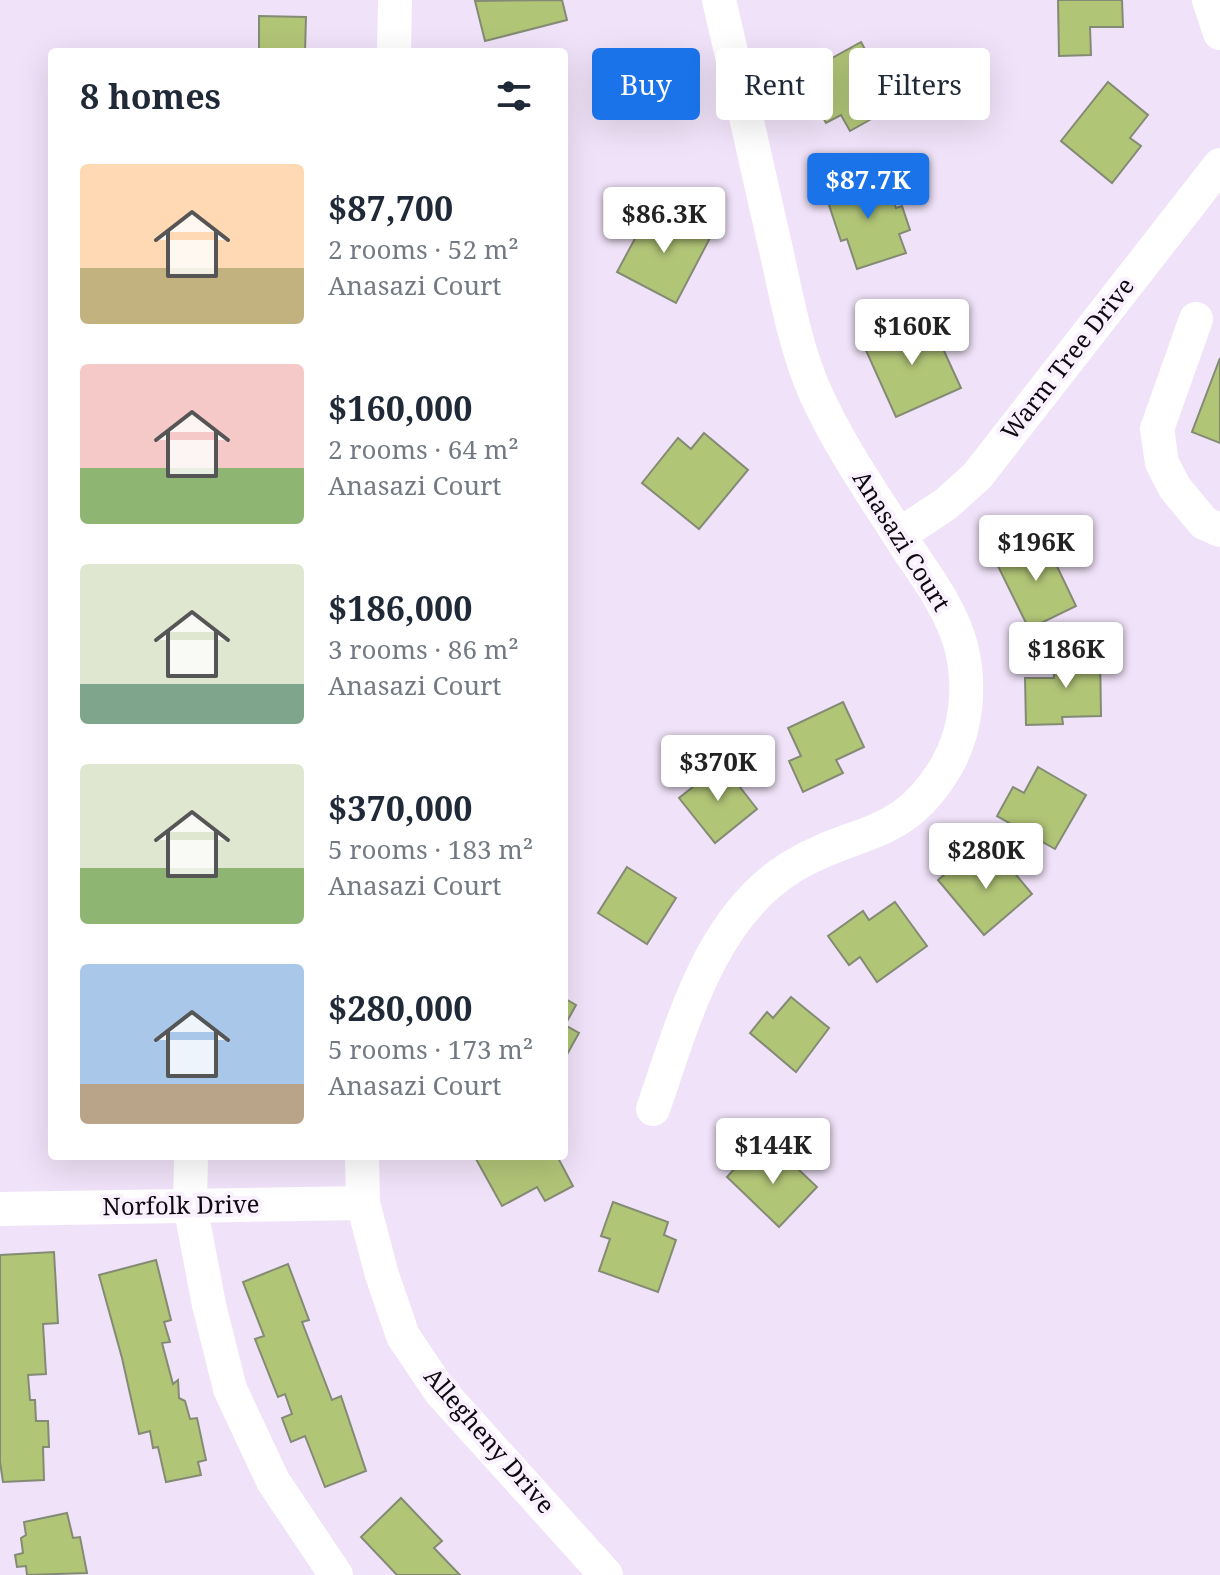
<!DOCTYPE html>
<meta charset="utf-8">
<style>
:root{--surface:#fff;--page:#f6f6f7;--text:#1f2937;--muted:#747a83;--accent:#1a73e8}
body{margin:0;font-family:"Noto Serif",serif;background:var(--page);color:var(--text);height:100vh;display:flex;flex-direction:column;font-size:30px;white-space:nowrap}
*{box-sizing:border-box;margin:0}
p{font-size:26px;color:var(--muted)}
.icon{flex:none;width:44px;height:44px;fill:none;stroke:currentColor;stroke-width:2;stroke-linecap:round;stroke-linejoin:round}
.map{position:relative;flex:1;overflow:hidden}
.side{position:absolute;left:48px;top:48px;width:520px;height:1112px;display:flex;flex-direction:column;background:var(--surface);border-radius:8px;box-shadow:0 8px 32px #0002}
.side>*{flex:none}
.hud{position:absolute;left:592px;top:48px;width:508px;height:72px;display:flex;gap:16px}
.price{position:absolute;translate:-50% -68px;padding:0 18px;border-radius:8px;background:#fff;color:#222;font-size:26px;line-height:52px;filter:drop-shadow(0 2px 4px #0008)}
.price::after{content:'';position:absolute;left:50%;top:48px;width:24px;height:18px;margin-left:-12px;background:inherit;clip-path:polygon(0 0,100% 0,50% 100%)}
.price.active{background:var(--accent);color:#fff}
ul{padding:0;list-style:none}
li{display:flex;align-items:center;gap:24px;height:200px;padding:0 32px}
li span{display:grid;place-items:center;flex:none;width:224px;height:160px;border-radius:8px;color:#555}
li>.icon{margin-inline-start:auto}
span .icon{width:96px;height:96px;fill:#fffc;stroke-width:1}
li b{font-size:34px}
h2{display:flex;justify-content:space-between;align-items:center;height:96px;padding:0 32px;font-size:34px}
.tag{padding:0 28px;border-radius:8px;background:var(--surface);box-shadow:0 8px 32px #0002;font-size:28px;line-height:72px}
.tag.active{background:var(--accent);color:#fff}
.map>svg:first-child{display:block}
</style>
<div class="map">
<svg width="1220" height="1575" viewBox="0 0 1220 1575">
<rect width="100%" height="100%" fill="#f0e2f8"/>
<g fill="#b1c577" stroke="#848b74" stroke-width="2">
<path d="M562,0L567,20L485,41L475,1Z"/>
<path d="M1058,0H1122L1123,27H1090L1091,55L1059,56Z"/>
<path d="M259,16L306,17L305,52H259Z"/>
<path d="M861,42L896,105L850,131L841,115L826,123L800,76Z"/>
<path d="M1108,82L1148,115L1130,138L1141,146L1112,183L1061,141Z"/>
<path d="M859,178L863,189L887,181L896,208L902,206L910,230L899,234L906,253L857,269L847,239L841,241L824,190Z"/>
<path d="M652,207L710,238L676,303L617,272Z"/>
<path d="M928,316L961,388L896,417L864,346Z"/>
<path d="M1220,358V443L1192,432Z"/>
<path d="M704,433L748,470L699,529L642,483L678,438L691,449Z"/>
<path d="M1043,537L1076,606L1029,629L995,560Z"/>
<path d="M1100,651L1101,716L1062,717L1063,724L1026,725L1025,678H1054L1053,652Z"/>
<path d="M843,702L864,747L836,760L843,773L803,792L789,761L801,756L788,728Z"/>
<path d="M722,764L757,809L715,843L679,798Z"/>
<path d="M1038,767L1086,795L1055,849L997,816L1013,787L1024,793Z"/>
<path d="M998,853L1032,894L984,935L938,880L963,859L974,873Z"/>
<path d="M627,867L676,898L647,944L598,913Z"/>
<path d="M895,902L927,946L877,982L860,957L849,965L828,936L863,911L869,920Z"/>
<path d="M791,997L829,1028L796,1072L750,1033L767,1012L773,1018Z"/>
<path d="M564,998L576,1005L565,1025L579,1033L564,1060Z"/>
<path d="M777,1149L817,1187L779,1227L727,1177L745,1157L757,1169Z"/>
<path d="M483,1156H557L573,1186L545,1201L537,1187L502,1206L476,1159Z"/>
<path d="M613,1202L668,1222L664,1235L676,1240L658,1292L599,1271L610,1239L601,1236Z"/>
<path d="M54,1252L58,1323L43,1324L46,1374L28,1375L30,1400H35L36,1421H48L49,1447H43L44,1480L3,1482L0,1462V1255Z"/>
<path d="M156,1260L171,1320L164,1322L170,1342L162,1343L173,1384L178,1380L179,1398L185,1401L190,1419L197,1418L206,1460L198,1462L201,1475L166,1482L158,1447L153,1448L150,1431L139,1434L122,1358L99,1275Z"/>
<path d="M288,1264L309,1320L302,1322L332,1400L341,1396L366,1471L325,1487L305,1436L291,1442L282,1418L292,1414L285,1394L278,1397L255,1339L264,1336L243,1282Z"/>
<path d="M401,1498L442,1541L434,1548L460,1575H397L361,1537Z"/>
<path d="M67,1513L73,1538L80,1537L87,1573L27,1575L26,1566L17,1567L15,1555L23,1553L21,1538L26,1535L24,1522Z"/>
</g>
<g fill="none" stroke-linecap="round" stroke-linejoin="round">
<g stroke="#fff" stroke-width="34">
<path d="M1209,0L1220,33"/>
<path d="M394,52L395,0"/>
<path d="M1196,319L1157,429L1162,463L1175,488L1204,523L1220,530"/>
<path d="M899,535L946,504L977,476L1220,165"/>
<path d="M653,1109C683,1023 710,916 793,866C856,828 904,841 947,765C967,730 971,685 961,646C951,609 928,579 908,549C875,497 840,448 815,392C794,344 786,292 774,241C756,161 738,80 719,0"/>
<path d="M191,1156L190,1205L209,1305L230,1389L273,1481L336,1575"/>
<path d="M362,1156L363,1203L382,1275L403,1336L440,1391L606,1575"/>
<path d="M0,1209L363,1203"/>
</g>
</g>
<g text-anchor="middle" stroke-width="8" stroke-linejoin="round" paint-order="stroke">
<g font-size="24" fill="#0e0a11" stroke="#faf1ff">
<text transform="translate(1068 359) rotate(-52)" y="8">Warm Tree Drive</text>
<text transform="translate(901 541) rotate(58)" y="8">Anasazi Court</text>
<text transform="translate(181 1206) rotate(-1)" y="8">Norfolk Drive</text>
<text transform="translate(489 1441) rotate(49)" y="8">Allegheny Drive</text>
</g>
</g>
</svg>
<b class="price active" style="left:868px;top:221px">$87.7K</b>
<b class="price" style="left:664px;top:255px">$86.3K</b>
<b class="price" style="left:912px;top:367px">$160K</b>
<b class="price" style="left:1036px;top:583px">$196K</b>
<b class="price" style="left:1066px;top:690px">$186K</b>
<b class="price" style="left:718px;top:803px">$370K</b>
<b class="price" style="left:986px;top:891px">$280K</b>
<b class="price" style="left:773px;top:1186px">$144K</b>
<div class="hud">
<a class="tag active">Buy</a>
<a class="tag">Rent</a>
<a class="tag">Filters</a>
</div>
<section class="side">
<h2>8 homes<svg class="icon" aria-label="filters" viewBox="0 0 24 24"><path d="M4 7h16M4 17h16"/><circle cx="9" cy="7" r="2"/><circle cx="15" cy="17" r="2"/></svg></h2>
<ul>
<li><span style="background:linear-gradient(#ffd9b3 65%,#c2b280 0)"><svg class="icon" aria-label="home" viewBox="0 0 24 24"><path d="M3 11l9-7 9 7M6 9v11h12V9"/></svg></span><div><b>$87,700</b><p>2 rooms · 52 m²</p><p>Anasazi Court</p></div></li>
<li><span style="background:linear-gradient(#f6c9c9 65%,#8fb573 0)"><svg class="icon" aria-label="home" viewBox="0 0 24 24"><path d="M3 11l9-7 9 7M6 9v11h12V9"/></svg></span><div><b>$160,000</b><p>2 rooms · 64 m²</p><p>Anasazi Court</p></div></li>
<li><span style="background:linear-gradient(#dfe7d0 75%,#7fa58c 0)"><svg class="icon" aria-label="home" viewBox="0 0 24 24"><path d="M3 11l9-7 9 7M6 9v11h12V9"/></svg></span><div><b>$186,000</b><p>3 rooms · 86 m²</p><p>Anasazi Court</p></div></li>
<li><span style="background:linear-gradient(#dfe7d0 65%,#8fb573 0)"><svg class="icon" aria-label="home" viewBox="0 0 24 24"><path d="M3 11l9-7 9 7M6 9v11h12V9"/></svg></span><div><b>$370,000</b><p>5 rooms · 183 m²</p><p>Anasazi Court</p></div></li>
<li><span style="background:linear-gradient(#a9c7e8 75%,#b9a48a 0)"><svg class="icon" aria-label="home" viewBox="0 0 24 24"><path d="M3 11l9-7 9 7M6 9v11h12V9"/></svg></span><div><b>$280,000</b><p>5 rooms · 173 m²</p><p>Anasazi Court</p></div></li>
</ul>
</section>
</div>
